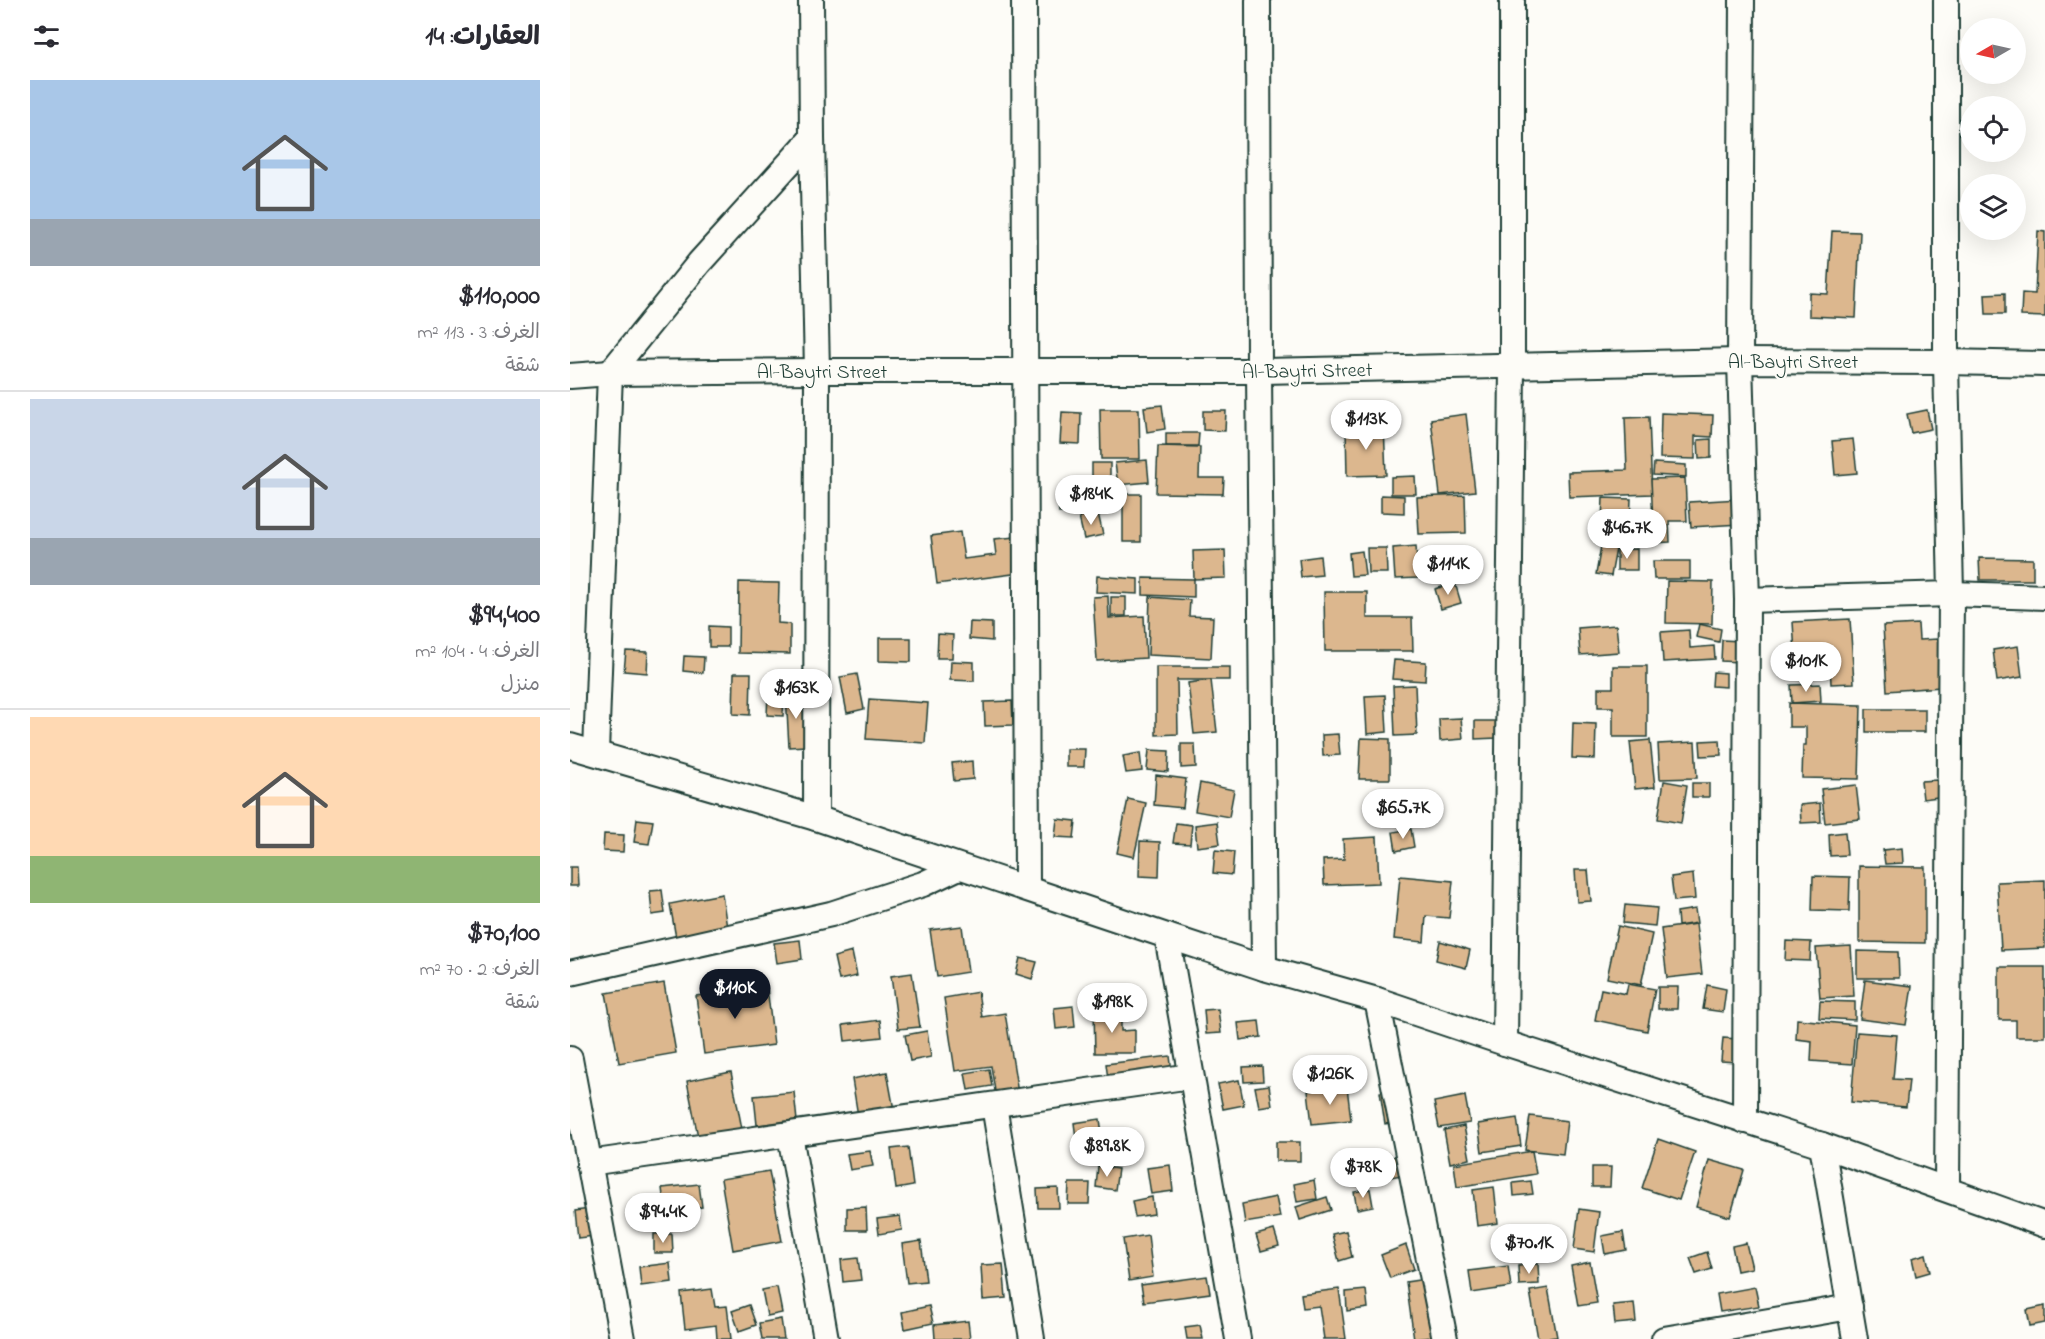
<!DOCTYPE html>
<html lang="ar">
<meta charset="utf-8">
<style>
:root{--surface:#fff;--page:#f7f7f7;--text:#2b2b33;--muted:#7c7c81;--line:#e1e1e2;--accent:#111827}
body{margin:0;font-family:"Indie Flower","Playpen Sans Arabic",sans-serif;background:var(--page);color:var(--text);direction:rtl;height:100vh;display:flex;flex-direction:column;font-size:22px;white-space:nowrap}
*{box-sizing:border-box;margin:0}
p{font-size:20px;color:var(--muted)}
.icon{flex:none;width:33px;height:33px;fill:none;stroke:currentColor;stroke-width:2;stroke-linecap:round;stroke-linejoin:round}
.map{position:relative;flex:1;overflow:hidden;direction:ltr}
.drawer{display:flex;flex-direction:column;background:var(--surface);width:570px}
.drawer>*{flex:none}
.needle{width:39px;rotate:261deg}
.buttons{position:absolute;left:1390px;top:18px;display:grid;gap:12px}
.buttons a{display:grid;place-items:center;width:66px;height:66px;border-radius:50%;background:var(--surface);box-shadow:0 6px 24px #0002;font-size:30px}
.price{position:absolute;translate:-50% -51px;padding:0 14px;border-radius:21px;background:#fff;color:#222;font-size:20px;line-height:39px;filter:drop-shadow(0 2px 3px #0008)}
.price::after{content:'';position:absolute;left:50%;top:36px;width:18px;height:14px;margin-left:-9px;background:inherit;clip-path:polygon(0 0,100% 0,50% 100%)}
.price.on{background:var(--accent);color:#fff}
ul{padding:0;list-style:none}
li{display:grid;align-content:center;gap:12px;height:318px;padding:0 30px}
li+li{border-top:2px solid var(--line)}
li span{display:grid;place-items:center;height:186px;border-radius:0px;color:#555}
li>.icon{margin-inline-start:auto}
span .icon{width:108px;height:108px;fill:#fffc;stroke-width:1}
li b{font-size:26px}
h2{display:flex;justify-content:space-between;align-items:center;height:72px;padding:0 30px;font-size:26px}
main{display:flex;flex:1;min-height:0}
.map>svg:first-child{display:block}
</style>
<main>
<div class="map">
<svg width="1475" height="1339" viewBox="0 0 1475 1339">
<rect width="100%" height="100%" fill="#fdfcf7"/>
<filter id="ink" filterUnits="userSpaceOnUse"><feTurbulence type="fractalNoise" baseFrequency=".0167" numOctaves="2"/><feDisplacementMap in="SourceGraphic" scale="12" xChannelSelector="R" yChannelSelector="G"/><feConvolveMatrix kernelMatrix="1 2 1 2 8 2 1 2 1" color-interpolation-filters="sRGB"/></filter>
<g filter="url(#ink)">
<g fill="#dcb78e" stroke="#1f3d34" stroke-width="1.5">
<path d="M1262,231L1290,232L1286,318L1239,316V293L1258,294Z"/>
<path d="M1468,231L1475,232V317L1451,316L1452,293L1465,294Z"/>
<path d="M1435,293V314H1416L1415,294Z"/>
<path d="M592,405L595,429L577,432L574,407Z"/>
<path d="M530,409H569L570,459H531Z"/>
<path d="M1357,410L1361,429L1341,433L1337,414Z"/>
<path d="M633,411H656L655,431L633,430Z"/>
<path d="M492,412L511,413L510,444L490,443Z"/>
<path d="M1091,413L1143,415L1142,437L1125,436V459L1090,458Z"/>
<path d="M896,414L905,491L870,495L861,419Z"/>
<path d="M1079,417L1082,494L999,497L998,472L1057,470L1055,418Z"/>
<path d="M814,425L816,475L777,476L776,427Z"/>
<path d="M596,433H629L628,446H596Z"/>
<path d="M1141,439V458L1129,459L1128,440Z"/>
<path d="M1283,439L1287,473L1265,475L1262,441Z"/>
<path d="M588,446L630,447L629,478H654L653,494L586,493Z"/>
<path d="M577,460L579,482L548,485L545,463Z"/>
<rect x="522" y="463" width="18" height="20"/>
<path d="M1084,463L1116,465V477L1083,475Z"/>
<path d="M845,476L846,494H821V477Z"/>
<path d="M1115,478L1117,521H1099L1100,542L1062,544V524H1083L1081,479Z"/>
<path d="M515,494L516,511L489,513L488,496Z"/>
<rect x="553" y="494" width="18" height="48"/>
<path d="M811,495L834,496V513L811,512Z"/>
<path d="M895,495L896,533L849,534L847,497Z"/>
<path d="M1033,498L1061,499L1060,522L1032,520Z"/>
<path d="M1169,499L1170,524L1121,527L1119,502Z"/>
<path d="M528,513L533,535L514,539L509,517Z"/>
<path d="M390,532L394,559L426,555L424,539L445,537L450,573L367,584L361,536Z"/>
<path d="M846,546L848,578L825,579L823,548Z"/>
<path d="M1031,546L1046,549L1041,576L1026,574Z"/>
<path d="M797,548H816L817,573H798Z"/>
<path d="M1067,549V570H1047V550Z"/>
<path d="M655,550L656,578L624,579L623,551Z"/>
<path d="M792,551L795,575L781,576L779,553Z"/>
<path d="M750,556L752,575L731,577L729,559Z"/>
<path d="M899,556L900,577L870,578L869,558Z"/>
<path d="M1409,558L1463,559V580H1410Z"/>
<path d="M1083,561H1120V579H1084Z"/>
<path d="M527,576L568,579V594L526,592Z"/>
<path d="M573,578L624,579V597L573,595Z"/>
<path d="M1097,581L1143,582L1142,624L1096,623Z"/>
<path d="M169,582L209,583L208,623L220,624V654L168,653Z"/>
<path d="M885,583L891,603L871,609L865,589Z"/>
<path d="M754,592H797V618H842L843,651H755Z"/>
<path d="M538,596L539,618L574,616L576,658L527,661L523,597Z"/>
<rect x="541" y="597" width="15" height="19"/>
<path d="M580,597L620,600L619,616L643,617L641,658L578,655Z"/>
<path d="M1280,619L1284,683L1261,684L1260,665L1243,666L1241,652L1225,653L1223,622Z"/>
<path d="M400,622L422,623V641L399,639Z"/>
<path d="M1129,624L1151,629L1149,642L1126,637Z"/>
<path d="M1348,624L1349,640L1368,639L1371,687L1317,691L1313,626Z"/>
<path d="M1046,625L1049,652L1010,655L1008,628Z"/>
<path d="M139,626L158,627V647H139Z"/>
<path d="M1119,630L1120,648L1144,646L1145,659L1093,662L1091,632Z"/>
<path d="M368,634L383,635L382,658H367Z"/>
<path d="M309,638H341V662L309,661Z"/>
<path d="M1152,640L1170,641L1169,662L1151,661Z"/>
<path d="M1448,646L1452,677L1427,681L1423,650Z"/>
<path d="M56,651L78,652L77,673L54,671Z"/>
<path d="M114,656L134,657L133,673L113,671Z"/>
<path d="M824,660L856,662L855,681L822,679Z"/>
<path d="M381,661L404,662V681L380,680Z"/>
<path d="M1043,666H1077V737H1043V707H1028V688H1043Z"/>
<path d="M586,667H660V680H607L608,734L586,735Z"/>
<path d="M1143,672L1156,673V687L1142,686Z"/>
<path d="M164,673H181L180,715L163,714Z"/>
<path d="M287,674L294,709L277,713L270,677Z"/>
<path d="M641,680L647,732L624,734L618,683Z"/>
<path d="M1250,684L1251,701L1222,703L1221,685Z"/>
<path d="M845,685L847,735L825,736L823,686Z"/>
<path d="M216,693H233L236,746L219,747Z"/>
<path d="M198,694L214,695L213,716L197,715Z"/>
<path d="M815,695L817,732L797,734L795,696Z"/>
<path d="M299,699L358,703L355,743L296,739Z"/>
<path d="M442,701L443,725L415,726L414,702Z"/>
<path d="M1219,703L1291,705L1289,779L1232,778L1233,745H1236V727H1219Z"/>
<rect x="1296" y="709" width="59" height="23"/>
<path d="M891,718L893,739L870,741L869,719Z"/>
<path d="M905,721H927V738L905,739Z"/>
<path d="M1003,723L1026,724L1025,759L1002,758Z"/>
<path d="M768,734L770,755L753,756L752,735Z"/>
<path d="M791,738L820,739V779H789Z"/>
<path d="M1080,740L1085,787L1065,789L1060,742Z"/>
<path d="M1150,740L1151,755L1131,756L1130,741Z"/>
<path d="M1125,742L1127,778L1090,779L1088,744Z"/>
<path d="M611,744H625L626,767L611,768Z"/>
<path d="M496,749H515L514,767H496Z"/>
<path d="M579,750L599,751L598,772L577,770Z"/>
<path d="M570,753L572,771L556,773L553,756Z"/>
<path d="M402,761L403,779L384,781L382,763Z"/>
<path d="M586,775L616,779L613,808L584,805Z"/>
<path d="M1367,780L1368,797L1353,799L1351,781Z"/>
<path d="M1094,781L1117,785L1111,823L1088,819Z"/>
<path d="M630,783L664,790L659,817L625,811Z"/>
<rect x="1122" y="783" width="17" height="14"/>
<path d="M1286,785L1290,819L1255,823L1251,789Z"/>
<path d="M558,799L576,803L564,857L547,853Z"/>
<path d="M1250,803L1251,822L1231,823L1230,805Z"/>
<path d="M67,819L83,821L79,844L64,842Z"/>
<path d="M487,819L506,821L504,838L485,837Z"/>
<path d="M647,822L650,844L627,847L625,825Z"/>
<path d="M606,823L622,825L620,844L603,843Z"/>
<path d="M841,829L844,847L826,851L823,832Z"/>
<path d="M1275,832L1277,855L1260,856L1259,834Z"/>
<path d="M34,834L54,835L53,852L33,851Z"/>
<path d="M807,837L809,883L754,885L753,860L774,859L773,839Z"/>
<path d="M570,841L590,842L589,877L569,876Z"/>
<path d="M1332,848L1333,863L1315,864L1313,850Z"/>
<path d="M645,850L664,852L662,875L643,873Z"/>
<path d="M1289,866L1355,867V943L1289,942Z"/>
<path d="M0,867H7L8,886H0Z"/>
<path d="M1005,870H1018L1021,901L1007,902Z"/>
<path d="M1123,874L1125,899L1104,901L1101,877Z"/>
<path d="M830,876L883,881L879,918L856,916L854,942L824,939Z"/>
<path d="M1243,876L1280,877L1279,911L1242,910Z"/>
<path d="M1475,880V948L1431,950L1427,882Z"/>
<path d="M92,890L95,913L82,915L80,891Z"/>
<path d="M152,894L157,928L106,938L100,904Z"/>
<path d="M1055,905L1087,908L1085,926L1053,923Z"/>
<path d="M1125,909L1127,923L1108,926L1107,912Z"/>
<path d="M1126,924L1132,974L1097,978L1091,929Z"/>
<path d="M392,926L398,972L367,977L360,930Z"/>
<path d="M1048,926L1082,934L1071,985L1037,978Z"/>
<path d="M230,940L232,959L207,963L204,943Z"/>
<path d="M870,941L900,950L896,968L866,960Z"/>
<path d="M1216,941L1241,942L1240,961L1215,960Z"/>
<path d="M1281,946L1284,996L1250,998L1246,948Z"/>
<path d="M1287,951L1328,952L1329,978H1287Z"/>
<path d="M282,952L287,976L269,980L264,957Z"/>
<path d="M450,958L467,962L462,979L446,974Z"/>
<path d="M1429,967H1475V1037H1446V1020H1429Z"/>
<path d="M342,973L350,1027L328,1029L321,976Z"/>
<path d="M1295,980L1342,986L1336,1025L1290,1019Z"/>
<path d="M94,983L106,1053L49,1063L36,993Z"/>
<path d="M1058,984L1085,989L1077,1031L1025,1020L1031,989L1056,994Z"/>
<path d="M1137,985L1156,989L1153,1012L1133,1009Z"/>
<path d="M197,987L204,1045L134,1054L126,996Z"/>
<path d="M1088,987H1108L1107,1009H1088Z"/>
<path d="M408,992L412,1017L435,1013L448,1093L426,1097L421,1066L385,1071L374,998Z"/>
<path d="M1250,1001L1285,1002V1020L1249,1018Z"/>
<path d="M503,1006L505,1027L486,1029L484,1008Z"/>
<path d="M648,1009L651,1033L636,1034L634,1010Z"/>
<path d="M524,1011H551V1031L565,1030V1053H525Z"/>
<path d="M1227,1019L1285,1025L1282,1064L1241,1061L1242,1041L1226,1039Z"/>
<path d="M310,1020L312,1037L275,1041L273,1025Z"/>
<path d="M689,1021L691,1037L670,1040L668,1023Z"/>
<path d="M357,1031L361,1057L340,1061L335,1035Z"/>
<path d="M1287,1032L1327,1035L1323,1079L1339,1080L1336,1107L1281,1102Z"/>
<path d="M1153,1038L1168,1039L1166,1062L1151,1061Z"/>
<path d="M600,1056L602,1072L538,1079L536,1064Z"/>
<path d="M692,1066L693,1081L674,1082L673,1067Z"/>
<path d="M419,1069L422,1086L398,1090L395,1073Z"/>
<path d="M161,1072L172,1129L128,1137L117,1081Z"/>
<path d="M317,1072L324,1110L288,1116L282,1079Z"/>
<path d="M669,1080L674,1105L653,1109L648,1084Z"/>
<path d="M699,1085L702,1105L689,1107L685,1087Z"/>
<path d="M777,1087L781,1120L742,1124L738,1091Z"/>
<path d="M822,1090L828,1122L815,1124L810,1092Z"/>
<path d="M224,1092L227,1121L187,1125L184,1096Z"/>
<path d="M895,1096L900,1123L869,1128L864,1102Z"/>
<path d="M960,1116L997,1121L993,1154L955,1150Z"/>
<path d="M947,1118L951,1146L912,1152L908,1124Z"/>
<path d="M530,1119L534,1150L508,1153L504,1123Z"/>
<path d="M894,1126L900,1159L880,1163L874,1130Z"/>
<path d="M1088,1139L1125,1152L1109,1200L1072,1188Z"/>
<rect x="706" y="1142" width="24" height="19"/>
<path d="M338,1147L343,1186L326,1189L321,1149Z"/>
<path d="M300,1151L303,1166L280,1170L277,1154Z"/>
<path d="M962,1151L966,1174L887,1187L884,1164Z"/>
<path d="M833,1155L837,1174L800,1181L796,1162Z"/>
<path d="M1139,1160L1174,1170L1160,1217L1126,1207Z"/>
<path d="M600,1165L603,1191L581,1194L577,1168Z"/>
<path d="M528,1166L548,1169L545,1190L526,1187Z"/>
<path d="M1022,1167H1041L1040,1187H1022Z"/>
<path d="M199,1171L212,1241L163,1250L151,1179Z"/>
<path d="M744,1180L747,1199L727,1202L724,1184Z"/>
<path d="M961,1181L963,1194L944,1196L943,1183Z"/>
<path d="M499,1183H520L519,1204H498Z"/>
<path d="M129,1184L132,1207L95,1212L92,1188Z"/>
<path d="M924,1187L928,1223L907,1226L903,1190Z"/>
<path d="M488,1188L489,1208H468L467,1189Z"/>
<path d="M800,1189L803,1206L787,1209L784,1192Z"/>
<path d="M582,1197L584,1214L565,1217L562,1201Z"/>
<path d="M706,1197L710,1217L675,1223L672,1204Z"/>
<path d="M757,1197L761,1210L730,1220L726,1207Z"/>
<path d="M296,1207L297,1230H277V1208Z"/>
<path d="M20,1209L24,1236L8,1238L5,1211Z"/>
<path d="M1009,1209L1029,1212L1024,1252L1004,1249Z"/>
<path d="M330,1216L332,1230L309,1234L307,1219Z"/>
<path d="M704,1230L709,1246L691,1251L686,1235Z"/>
<path d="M963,1230L965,1252L949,1254L947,1232Z"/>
<path d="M776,1231L782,1257L769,1261L762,1234Z"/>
<path d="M1053,1232L1056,1250L1035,1254L1032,1236Z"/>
<path d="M84,1234H102L103,1253H84Z"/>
<path d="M578,1235L583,1277L559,1281L553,1239Z"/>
<path d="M351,1241L356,1281L337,1283L332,1244Z"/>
<path d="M1176,1243L1182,1268L1167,1271L1162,1246Z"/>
<path d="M836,1245L844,1269L820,1278L811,1255Z"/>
<path d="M1137,1252L1142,1269L1126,1274L1120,1258Z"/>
<path d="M1356,1254L1360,1272L1346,1276L1342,1258Z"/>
<path d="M288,1258L291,1280L273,1282L271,1260Z"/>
<path d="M1020,1262L1027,1303L1008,1306L1001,1266Z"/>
<path d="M100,1263L102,1282L71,1286L69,1267Z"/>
<path d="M433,1264L436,1298L413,1300L411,1265Z"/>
<path d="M968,1264L969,1284L949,1285L948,1266Z"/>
<path d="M938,1266L941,1287L902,1293L899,1271Z"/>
<path d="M637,1276L640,1293L574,1302L571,1285Z"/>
<path d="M855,1279L863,1337L844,1339L836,1282Z"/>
<path d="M207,1287L212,1313L197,1316L192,1290Z"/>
<path d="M1185,1287L1189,1306L1150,1312L1147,1294Z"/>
<path d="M978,1288L987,1337L968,1339L960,1291Z"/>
<path d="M142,1289L145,1307L157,1306L161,1339H147L146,1325L115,1329L111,1293Z"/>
<path d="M769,1289L776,1339H752H754L749,1306L733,1308L731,1294Z"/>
<path d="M796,1290L798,1308L777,1311L776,1292Z"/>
<path d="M1064,1303L1066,1322L1045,1324L1043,1305Z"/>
<path d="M179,1305L186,1325L169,1331L162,1311Z"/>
<path d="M359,1306L363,1323L335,1329L332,1312Z"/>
<path d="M1475,1306V1323L1460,1326L1457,1310Z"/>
<path d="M211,1319L214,1339H192L189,1323Z"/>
<path d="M398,1321L400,1339H365L364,1325Z"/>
<path d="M630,1325L633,1339H617L615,1327Z"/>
</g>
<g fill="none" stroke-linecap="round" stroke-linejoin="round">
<g stroke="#1f3d34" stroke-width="28">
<g id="street">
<path d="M241,0L242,138L247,371L246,818"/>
<path d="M454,0L457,888"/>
<path d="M688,0L689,371L694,968"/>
<path d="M1172,0L1170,361L1177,600L1175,1121"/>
<path d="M1376,0V362L1381,594L1377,1189"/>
<path d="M0,376L40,373L247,371H689L1170,361L1376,362L1475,364"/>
<path d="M1177,600L1381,594L1475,597"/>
<path d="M0,746L246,818L597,936L694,968L807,1000L935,1043L1252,1145L1475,1225"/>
<path d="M26,752L40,373L129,263L242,138"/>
<path d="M597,936L668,1339"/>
<path d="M0,973L261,914L353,884L389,867"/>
<path d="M807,1000L875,1339"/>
<path d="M935,1043L942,366V0"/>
<path d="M0,1059L52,1339"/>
<path d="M424,1105L462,1339"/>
<path d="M220,1135L256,1339"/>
<path d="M1252,1145L1285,1339"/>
<path d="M19,1163L621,1076"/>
<path d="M1094,1339L1280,1307"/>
</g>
</g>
<use href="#street" stroke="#fdfcf7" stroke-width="24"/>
</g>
</g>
<g text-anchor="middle" stroke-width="4.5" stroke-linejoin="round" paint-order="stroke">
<g font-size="20" fill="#1f3d34" stroke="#fdfcf7">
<text x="1223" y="368">Al-Baytri Street</text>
<text transform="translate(737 370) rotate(-1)" y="7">Al-Baytri Street</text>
<text x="252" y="378">Al-Baytri Street</text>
</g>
</g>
</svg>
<div class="buttons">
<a><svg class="needle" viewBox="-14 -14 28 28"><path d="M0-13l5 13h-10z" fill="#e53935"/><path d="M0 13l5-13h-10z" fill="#7c7c81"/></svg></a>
<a><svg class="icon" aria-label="locate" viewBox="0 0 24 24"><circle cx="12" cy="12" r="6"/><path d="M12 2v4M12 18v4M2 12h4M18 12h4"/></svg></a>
<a><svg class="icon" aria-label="layers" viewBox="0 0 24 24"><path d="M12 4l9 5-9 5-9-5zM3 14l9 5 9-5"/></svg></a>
</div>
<b class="price" style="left:796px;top:451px">$113K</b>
<b class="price" style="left:521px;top:526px">$184K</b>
<b class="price" style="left:1057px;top:560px">$46.7K</b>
<b class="price" style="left:878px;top:596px">$114K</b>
<b class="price" style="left:1236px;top:693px">$101K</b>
<b class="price" style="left:226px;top:720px">$163K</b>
<b class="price" style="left:833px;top:840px">$65.7K</b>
<b class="price on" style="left:165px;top:1020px">$110K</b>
<b class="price" style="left:542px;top:1034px">$198K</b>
<b class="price" style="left:760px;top:1106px">$126K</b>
<b class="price" style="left:537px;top:1178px">$89.8K</b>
<b class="price" style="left:793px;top:1199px">$78K</b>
<b class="price" style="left:93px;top:1244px">$94.4K</b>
<b class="price" style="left:959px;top:1275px">$70.1K</b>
</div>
<section class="drawer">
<h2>العقارات: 14<svg class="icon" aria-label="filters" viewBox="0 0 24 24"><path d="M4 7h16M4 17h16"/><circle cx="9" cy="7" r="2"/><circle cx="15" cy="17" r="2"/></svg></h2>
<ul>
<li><span style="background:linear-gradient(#a9c7e8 75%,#9aa5b1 0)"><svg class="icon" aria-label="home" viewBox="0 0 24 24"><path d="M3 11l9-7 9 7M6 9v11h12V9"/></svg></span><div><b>$110,000</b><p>الغرف: 3 · 113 m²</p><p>شقة</p></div></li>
<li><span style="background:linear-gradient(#c9d6e8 75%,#9aa5b1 0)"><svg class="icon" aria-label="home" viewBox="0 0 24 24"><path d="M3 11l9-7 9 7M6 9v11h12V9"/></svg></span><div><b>$94,400</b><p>الغرف: 4 · 104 m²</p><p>منزل</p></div></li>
<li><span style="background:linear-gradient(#ffd9b3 75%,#8fb573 0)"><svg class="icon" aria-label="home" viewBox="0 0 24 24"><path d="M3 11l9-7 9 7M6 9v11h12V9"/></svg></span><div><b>$70,100</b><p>الغرف: 2 · 70 m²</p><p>شقة</p></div></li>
</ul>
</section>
</main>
